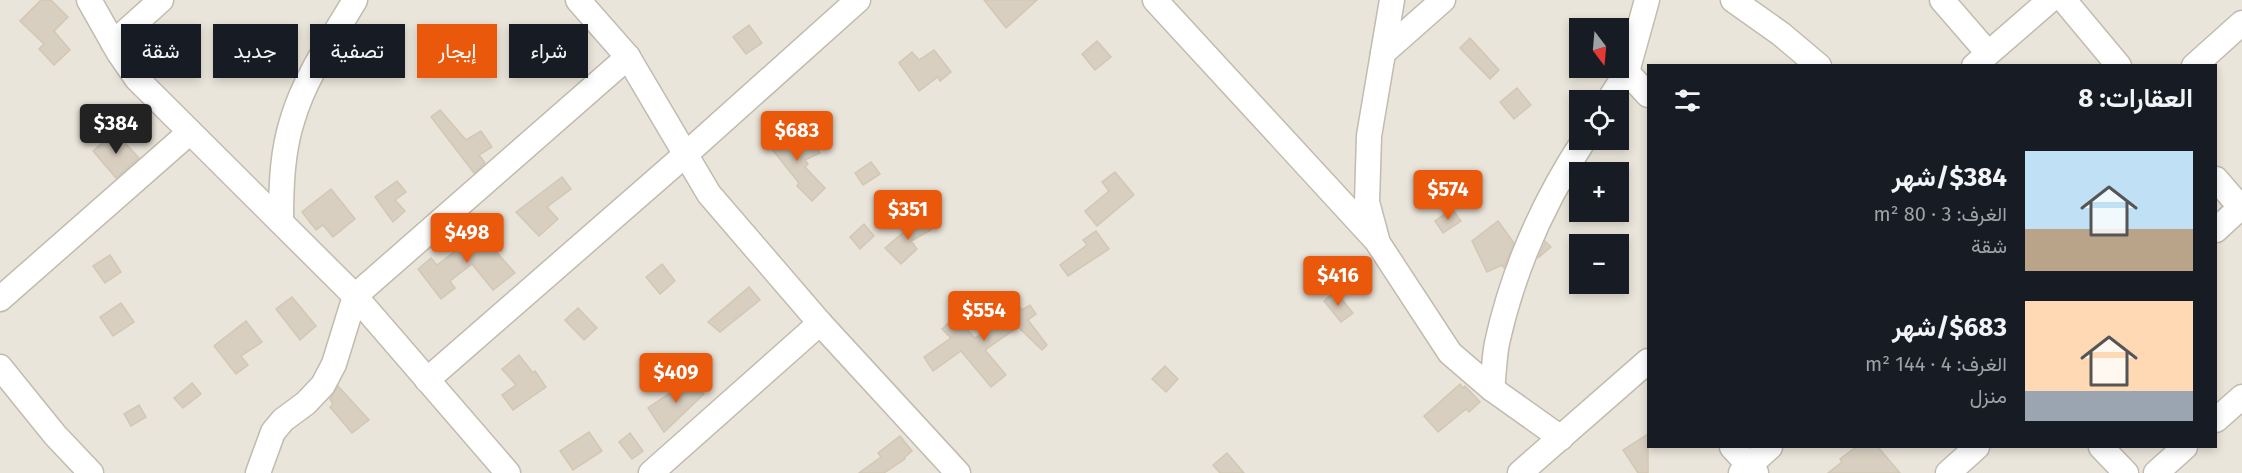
<!DOCTYPE html>
<html lang="ar">
<meta charset="utf-8">
<style>
:root{--surface:#171b24;--page:#242831;--text:#f1f3f6;--muted:#9ea1a6;--accent:#ea580c}
body{margin:0;font-family:"Fira Sans",Vazirmatn,sans-serif;background:var(--page);color:var(--text);direction:rtl;height:100vh;display:flex;flex-direction:column;font-size:22px;white-space:nowrap}
*{box-sizing:border-box;margin:0}
p{font-size:20px;color:var(--muted)}
.icon{flex:none;width:33px;height:33px;fill:none;stroke:currentColor;stroke-width:2;stroke-linecap:round;stroke-linejoin:round}
.map{position:relative;flex:1;overflow:hidden;direction:ltr}
.side{position:absolute;left:1647px;top:64px;width:570px;height:384px;display:flex;flex-direction:column;background:var(--surface);border-radius:0px;box-shadow:0 3px 9px #0003;direction:rtl}
.side>*{flex:none}
.hud{position:absolute;left:18px;top:24px;width:570px;height:54px;direction:rtl;display:flex;gap:12px}
.needle{width:39px;rotate:164deg}
.controls{position:absolute;left:1569px;top:18px;display:grid;gap:12px}
.controls a{display:grid;place-items:center;width:60px;height:60px;border-radius:0px;background:var(--surface);box-shadow:0 3px 9px #0003;font-size:30px}
.price{position:absolute;translate:-50% -51px;padding:0 14px;border-radius:6px;background:var(--accent);color:#fff;font-size:20px;line-height:39px;filter:drop-shadow(0 2px 3px #0008)}
.price::after{content:'';position:absolute;left:50%;top:36px;width:18px;height:14px;margin-left:-9px;background:inherit;clip-path:polygon(0 0,100% 0,50% 100%)}
.price.on{background:#222;color:#fff}
ul{padding:0;list-style:none}
li{display:flex;align-items:center;gap:18px;height:150px;padding:0 24px}
li span{display:grid;place-items:center;flex:none;width:168px;height:120px;border-radius:0px;color:#555}
li>.icon{margin-inline-start:auto}
span .icon{width:72px;height:72px;fill:#fffc;stroke-width:1}
li b{font-size:26px}
h2{display:flex;justify-content:space-between;align-items:center;height:72px;padding:0 24px;font-size:26px}
.pill{padding:0 21px;border-radius:0px;background:var(--surface);box-shadow:0 3px 9px #0003;font-size:21px;line-height:54px}
.pill.on{background:var(--accent);color:#fff}
.map>svg:first-child{display:block}
</style>
<div class="map">
<svg width="2242" height="473" viewBox="0 0 2242 473">
<rect width="100%" height="100%" fill="#f6f3ec"/>
<path fill="#eae5da" fill-rule="evenodd" d="M0,0H2242V473H0ZM1580,28H1618V68H1580ZM1648,66H2216V447H1648ZM1580,100H1618V140H1580ZM1580,172H1618V212H1580ZM1580,244H1618V284H1580Z"/>
<g fill="#d8cfc1" stroke="#d3c7b4" stroke-width="1.5">
<path d="M41,0H51L68,17L54,31L70,50L54,65L39,49L44,44L20,21Z"/>
<path d="M984,0H1037L1006,28Z"/>
<path d="M749,25L762,43L746,54L733,37Z"/>
<path d="M1470,38L1499,70L1490,79L1460,48Z"/>
<path d="M1097,41L1111,57L1095,70L1082,54Z"/>
<path d="M934,50L951,72L940,81L938,77L919,91L899,63L912,52L919,60Z"/>
<path d="M1517,88L1531,105L1514,119L1500,102Z"/>
<path d="M440,110L466,140L481,131L492,147L479,155L485,163L474,173L431,117Z"/>
<path d="M775,128L792,149L812,138L820,153L805,160L808,164L805,167L825,188L812,201L797,186L799,183L763,138Z"/>
<path d="M115,132L139,158L116,178L93,151Z"/>
<path d="M871,162L880,174L863,185L855,173Z"/>
<path d="M1115,172L1134,195L1097,226L1085,211L1109,191L1102,182Z"/>
<path d="M562,177L571,189L547,207L558,219L539,236L516,212Z"/>
<path d="M397,181L406,192L395,200L405,211L393,222L375,197Z"/>
<path d="M331,189L355,219L333,237L323,225L316,230L302,212Z"/>
<path d="M1452,209L1461,221L1443,233L1435,221Z"/>
<path d="M923,216L931,230L911,241L917,249L901,264L885,248Z"/>
<path d="M1498,221L1514,243L1504,268L1502,265L1487,272L1472,241Z"/>
<path d="M471,223L515,273L493,290L472,264L450,281L455,288L441,299L418,269L431,258L437,265L466,243L458,234Z"/>
<path d="M864,224L874,236L860,249L850,237Z"/>
<path d="M1096,231L1109,249L1068,276L1060,265L1087,245L1083,240Z"/>
<path d="M1545,241L1551,247L1538,258L1545,243Z"/>
<path d="M110,255L121,272L105,283L93,266Z"/>
<path d="M662,264L675,281L660,294L646,277Z"/>
<path d="M749,287L760,300L720,332L708,322Z"/>
<path d="M1335,291L1353,313L1341,322L1324,301Z"/>
<path d="M292,297L316,326L300,340L276,309Z"/>
<path d="M1016,302L1022,310L1030,305L1036,314L1028,320L1047,345L1042,350L1018,327L985,350L1006,375L991,387L961,351L933,371L924,357L951,338L942,329L955,317L975,338L999,324L995,317Z"/>
<path d="M121,303L134,322L113,336L100,317Z"/>
<path d="M578,308L597,328L584,340L565,320Z"/>
<path d="M246,321L262,342L241,356L248,365L236,374L214,346Z"/>
<path d="M519,355L533,373L535,371L546,387L513,410L502,395L516,385L502,369Z"/>
<path d="M1165,366L1178,379L1166,392L1152,379Z"/>
<path d="M688,377L704,394L664,432L648,408L670,393Z"/>
<path d="M192,383L201,394L183,408L174,398Z"/>
<path d="M1460,384L1463,388L1465,386L1480,402L1469,412L1466,409L1438,432L1424,416Z"/>
<path d="M338,386L369,420L352,433L330,407L333,404L330,399Z"/>
<path d="M139,405L146,417L131,426L124,414Z"/>
<path d="M589,432L602,451L573,470L560,451Z"/>
<path d="M630,433L643,451L632,459L619,442Z"/>
<path d="M1648,434V473H1638L1623,450Z"/>
<path d="M900,436L912,451L904,458L905,459L884,473H859L881,457L878,453Z"/>
<path d="M1856,447H1878L1900,473H1828L1842,462L1840,459Z"/>
<path d="M1227,453L1244,473H1220L1213,465Z"/>
</g>
<g fill="none" stroke-linecap="round" stroke-linejoin="round">
<g stroke="#c2bbae" stroke-width="27">
<g id="minor">
<path d="M89,0L119,53L137,79L355,296L508,473"/>
<path d="M578,0L628,57L709,194L820,323L958,473"/>
<path d="M1155,0L1375,239"/>
<path d="M1392,0L1369,136L1367,202L1378,243L1450,353L1492,389L1561,438"/>
<path d="M1733,0L1781,34L1819,66"/>
<path d="M1942,0L1988,53"/>
<path d="M2064,0L2119,66"/>
<path d="M113,43L161,0"/>
<path d="M1383,53L1443,0"/>
<path d="M1974,66L2050,0"/>
<path d="M2194,66L2242,23"/>
<path d="M1627,72L1647,0"/>
<path d="M1609,100L1627,72L1648,95"/>
<path d="M2216,179L2242,209"/>
<path d="M281,222C281,187 282,151 293,118C306,75 333,38 355,0"/>
<path d="M2216,230L2242,206"/>
<path d="M0,299L190,132"/>
<path d="M0,367L55,435L91,473"/>
<path d="M427,380L685,155L858,0"/>
<path d="M1492,389C1494,374 1494,358 1497,343C1513,270 1544,201 1584,140"/>
<path d="M2216,420L2242,397"/>
<path d="M1732,447L1756,473"/>
<path d="M2101,447L2126,473"/>
<path d="M258,473L273,432L283,420L306,403L323,385L334,364L355,296L628,57"/>
<path d="M651,473L820,323"/>
<path d="M1520,473L1648,361"/>
<path d="M1741,473L1770,447"/>
<path d="M1948,473L1977,447"/>
<path d="M2156,473L2185,447"/>
</g>
</g>
<use href="#minor" stroke="#fff" stroke-width="24"/>
</g>
</svg>
<div class="controls">
<a><svg class="needle" viewBox="-14 -14 28 28"><path d="M0-13l5 13h-10z" fill="#e53935"/><path d="M0 13l5-13h-10z" fill="#9ea1a6"/></svg></a>
<a><svg class="icon" aria-label="locate" viewBox="0 0 24 24"><circle cx="12" cy="12" r="6"/><path d="M12 2v4M12 18v4M2 12h4M18 12h4"/></svg></a>
<a>+</a>
<a>−</a>
</div>
<b class="price on" style="left:116px;top:155px">$384</b>
<b class="price" style="left:797px;top:162px">$683</b>
<b class="price" style="left:1448px;top:221px">$574</b>
<b class="price" style="left:908px;top:241px">$351</b>
<b class="price" style="left:467px;top:264px">$498</b>
<b class="price" style="left:1338px;top:307px">$416</b>
<b class="price" style="left:984px;top:342px">$554</b>
<b class="price" style="left:676px;top:404px">$409</b>
<div class="hud">
<a class="pill">شراء</a>
<a class="pill on">إيجار</a>
<a class="pill">تصفية</a>
<a class="pill">جديد</a>
<a class="pill">شقة</a>
</div>
<section class="side">
<h2>العقارات: 8<svg class="icon" aria-label="filters" viewBox="0 0 24 24"><path d="M4 7h16M4 17h16"/><circle cx="9" cy="7" r="2"/><circle cx="15" cy="17" r="2"/></svg></h2>
<ul>
<li><span style="background:linear-gradient(#bfe0f5 65%,#b9a48a 0)"><svg class="icon" aria-label="home" viewBox="0 0 24 24"><path d="M3 11l9-7 9 7M6 9v11h12V9"/></svg></span><div><b>$384/شهر</b><p>الغرف: 3 · 80 m²</p><p>شقة</p></div></li>
<li><span style="background:linear-gradient(#ffd9b3 75%,#9aa5b1 0)"><svg class="icon" aria-label="home" viewBox="0 0 24 24"><path d="M3 11l9-7 9 7M6 9v11h12V9"/></svg></span><div><b>$683/شهر</b><p>الغرف: 4 · 144 m²</p><p>منزل</p></div></li>
</ul>
</section>
</div>
